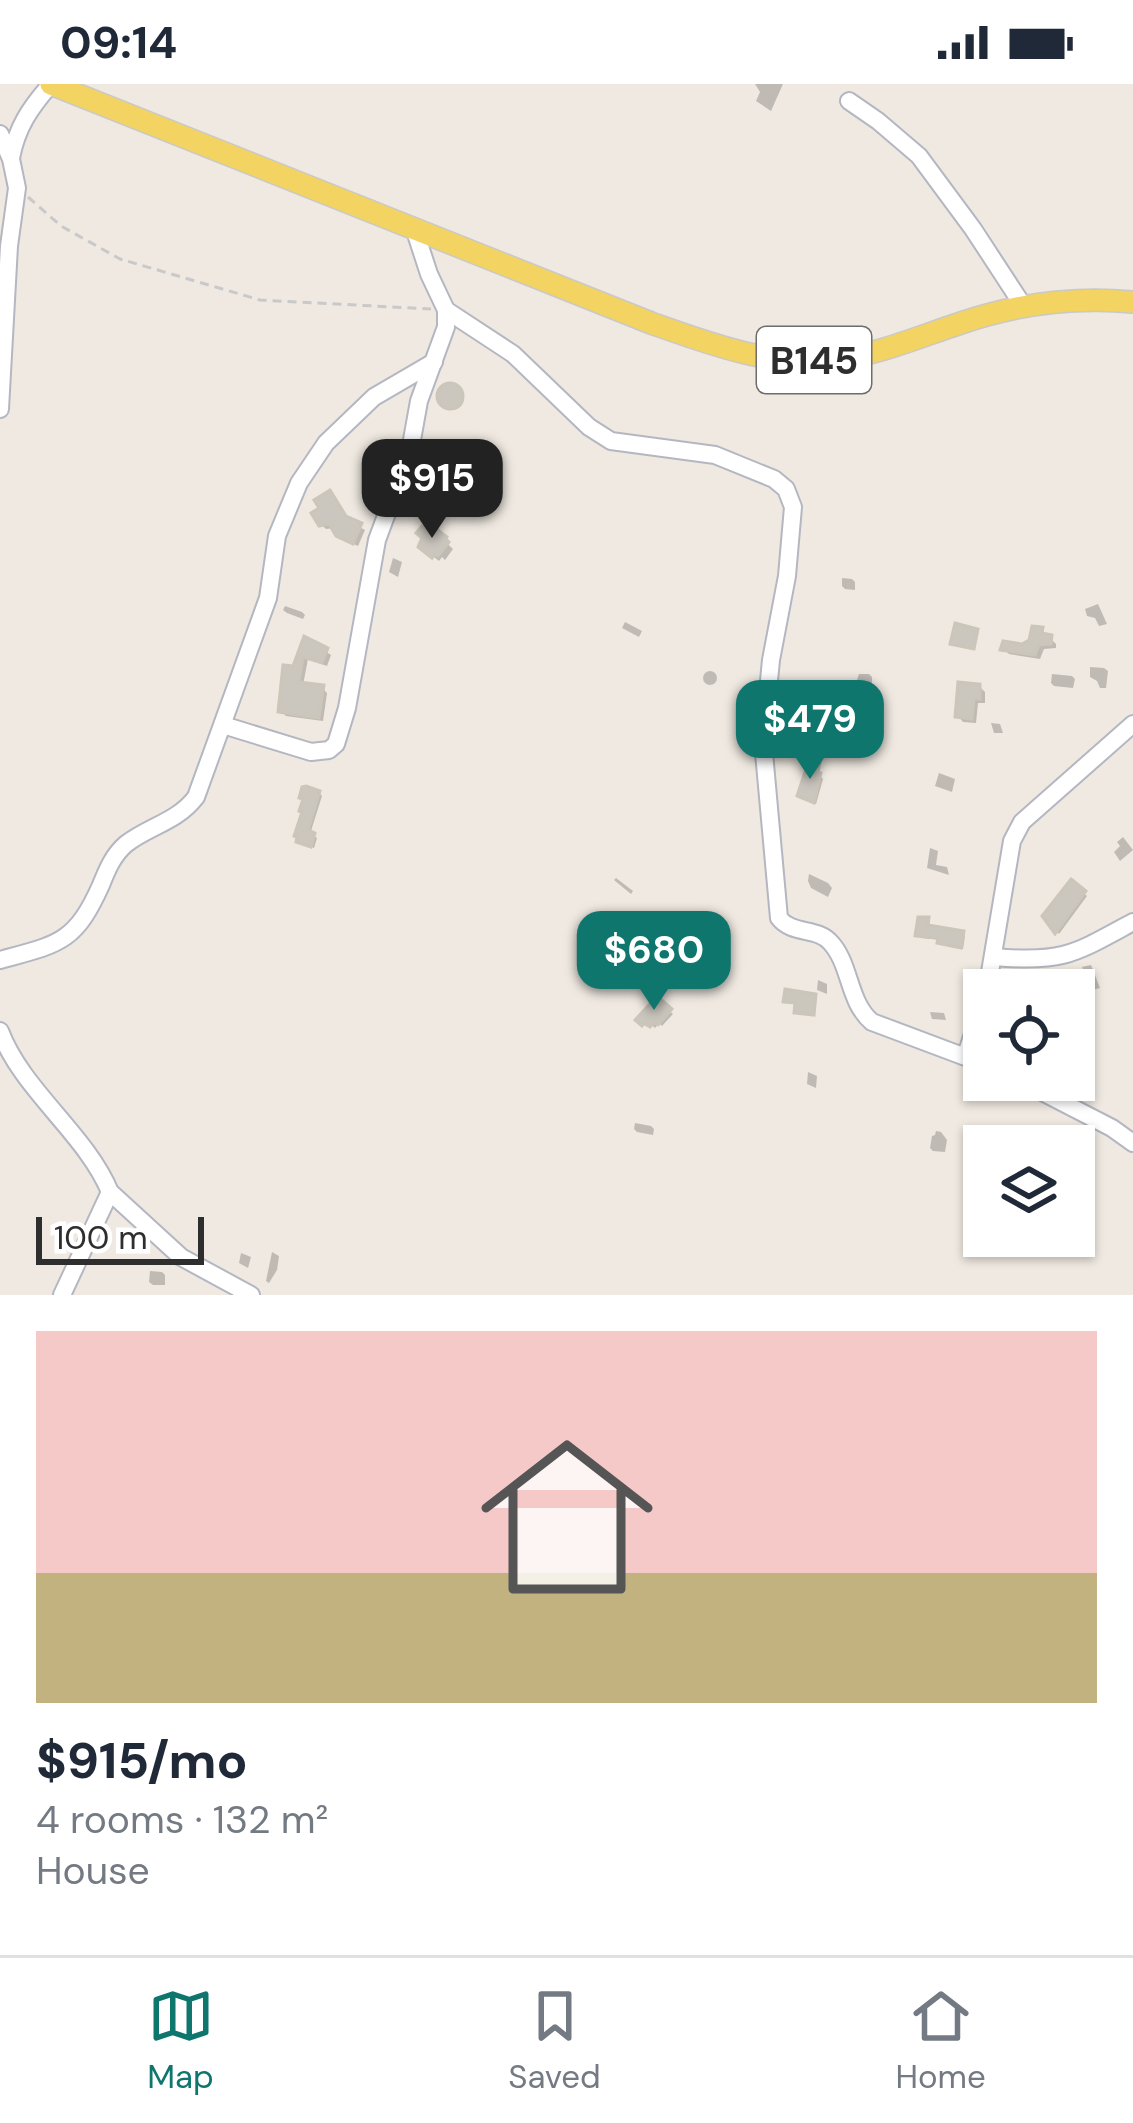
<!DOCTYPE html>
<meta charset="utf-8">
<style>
:root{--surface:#fff;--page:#f2f2f3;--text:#1f2937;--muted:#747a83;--line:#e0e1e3;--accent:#0f766e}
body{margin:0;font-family:"DM Sans",sans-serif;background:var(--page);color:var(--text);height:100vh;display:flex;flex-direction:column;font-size:45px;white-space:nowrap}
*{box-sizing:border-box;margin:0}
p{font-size:39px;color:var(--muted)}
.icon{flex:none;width:66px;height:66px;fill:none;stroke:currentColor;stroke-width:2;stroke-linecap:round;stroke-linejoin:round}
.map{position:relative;height:1211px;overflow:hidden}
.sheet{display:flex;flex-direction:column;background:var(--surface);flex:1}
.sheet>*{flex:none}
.tools{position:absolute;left:963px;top:885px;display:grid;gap:24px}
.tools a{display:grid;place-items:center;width:132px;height:132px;border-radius:0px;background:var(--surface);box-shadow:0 3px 9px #0004;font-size:60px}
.scale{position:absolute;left:36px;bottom:30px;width:168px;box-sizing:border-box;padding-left:12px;border:6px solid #2e2e2e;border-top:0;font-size:33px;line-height:42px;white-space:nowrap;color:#2e2e2e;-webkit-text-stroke:9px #fff;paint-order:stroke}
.price{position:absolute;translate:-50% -102px;padding:0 27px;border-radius:24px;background:var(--accent);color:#fff;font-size:39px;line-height:78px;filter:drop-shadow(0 3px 6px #0008)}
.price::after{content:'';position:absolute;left:50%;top:72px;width:36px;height:27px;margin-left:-18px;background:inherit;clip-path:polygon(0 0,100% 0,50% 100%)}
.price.selected{background:#222;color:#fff}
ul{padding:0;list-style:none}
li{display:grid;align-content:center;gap:24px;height:636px;padding:0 36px}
li span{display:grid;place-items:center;height:372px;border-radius:0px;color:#555}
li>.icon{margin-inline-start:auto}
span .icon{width:216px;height:216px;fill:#fffc;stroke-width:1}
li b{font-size:51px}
.status{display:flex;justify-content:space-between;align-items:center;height:84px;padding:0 60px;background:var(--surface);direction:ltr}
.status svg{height:33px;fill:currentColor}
.tab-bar{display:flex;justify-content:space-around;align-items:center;height:168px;border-top:3px solid var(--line);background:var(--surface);font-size:33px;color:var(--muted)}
.tab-bar a{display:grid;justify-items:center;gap:6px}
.tab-bar .selected{color:var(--accent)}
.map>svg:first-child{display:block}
</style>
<div class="status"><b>09:14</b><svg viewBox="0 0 49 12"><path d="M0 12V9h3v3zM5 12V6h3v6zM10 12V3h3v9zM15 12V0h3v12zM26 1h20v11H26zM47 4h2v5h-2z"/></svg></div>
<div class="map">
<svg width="1133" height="1211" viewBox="0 0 1133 1211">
<rect width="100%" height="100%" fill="#efe9e1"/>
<g fill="#0003">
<path d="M755,0H783L771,27L756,17L760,8Z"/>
<circle cx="452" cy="314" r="12"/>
<path d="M347,436L365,446L358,462L345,456L335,444L326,445L321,440Z"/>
<path d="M433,446L453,465L445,476L442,473L439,477L428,468L425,454Z"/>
<path d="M393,474L402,478L398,493L389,488Z"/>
<path d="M842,494L852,495L855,498V506L845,505L842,502Z"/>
<path d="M1098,520L1107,540L1099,542L1095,534L1087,532L1085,525Z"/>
<path d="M285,522L302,528L305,531L303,535L287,529L283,526Z"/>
<path d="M625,538L642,547L639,553L622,544Z"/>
<path d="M1042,546L1056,560V564L1044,565L1040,575L1009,570L1004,565L1023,563Z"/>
<path d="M306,555L331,571L327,582L308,575L303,601L322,604L327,609L323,637L286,632L281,627Z"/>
<path d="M1090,583L1104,584L1108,587L1106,604H1100L1097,597L1090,593Z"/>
<circle cx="710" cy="594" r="7"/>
<path d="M859,590H869L872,593V605H858L855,602Z"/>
<path d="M1052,590L1072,592L1075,595L1073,604L1054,602L1051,599Z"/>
<path d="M979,602L985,608V619H978L976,639L963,638L958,632Z"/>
<path d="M991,639L1000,640L1003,649H994Z"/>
<path d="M939,689L955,695L952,708L935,702Z"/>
<path d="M820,692L823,695L816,720L801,712Z"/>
<path d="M319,709L322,712L310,750L317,754L314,764L299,758Z"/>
<path d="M1123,753L1133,766L1120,777L1114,768L1120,762L1117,758Z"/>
<path d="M930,764L938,767L936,781L947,783L949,791L927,784Z"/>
<path d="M809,790L828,799L832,804L828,813L811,804L808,797Z"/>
<path d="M616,794L633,807L631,810L614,796Z"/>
<path d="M1072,800L1087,812L1059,850L1045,833Z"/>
<path d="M928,836L930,844L962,849L965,852L963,865L944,861L941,856L921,854L918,851Z"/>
<path d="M1091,881L1100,904L1092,906L1082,883Z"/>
<path d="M647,888L659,898L652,907L641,897Z"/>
<path d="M818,896L827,900V910L817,906Z"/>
<path d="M657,916L673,930L662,942L659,939L655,944L650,939L647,943L639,936Z"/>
<path d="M930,928L944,929L946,936L932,935Z"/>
<path d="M808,988L817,992L816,1004L807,1000Z"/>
<path d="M635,1039L651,1042L654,1045L653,1051L637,1048L634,1045Z"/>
<path d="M936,1047L941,1048L947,1056L945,1068L933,1067L930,1064L932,1052L935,1051Z"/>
<path d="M1083,1069L1093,1073L1090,1089L1093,1093L1092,1107L1074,1104V1093L1081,1095Z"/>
<path d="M973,1127L984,1128V1142L972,1138Z"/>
<path d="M272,1168L279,1172L277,1186L269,1199L266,1197Z"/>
<path d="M241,1169L251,1173L248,1184L239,1179Z"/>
<path d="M150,1187L162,1188L165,1191V1201H153L149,1198Z"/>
</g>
<g fill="#cbc7bf" stroke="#cbc5ba" stroke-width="3">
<circle cx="450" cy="312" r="13"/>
<path d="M330,406L346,432L362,439L353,460L336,452L329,440L319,442L311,429L319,424L314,416Z"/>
<path d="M422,442L428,446L434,443L447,453L446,455L449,458L438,472L435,470L432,474L418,463L422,454L416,449Z"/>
<path d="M955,539L978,545L974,565L950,560Z"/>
<path d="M1032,542L1043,543L1042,549L1052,551L1051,560L1039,561L1035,571L1000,566L1003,557L1022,560L1029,556Z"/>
<path d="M304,552L328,564L322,579L303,573L299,598L324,601L319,634L278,628L283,581L293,582Z"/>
<path d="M958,598L980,600V615H974L972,635L955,633Z"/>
<path d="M809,676L820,679L818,688L821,689L814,719L797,712Z"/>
<path d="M306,702L320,707L308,746L315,749L311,763L296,758L297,753L294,752L302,728L299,727L303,715L299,714L302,703Z"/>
<path d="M1071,795L1086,807L1055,850L1042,832Z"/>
<path d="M918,833H929L928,841L964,847L961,864L937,859L938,854L915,852Z"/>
<path d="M785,905L816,910L814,931L794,929L795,919L783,918Z"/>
<path d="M657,912L672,925L658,941L654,939L650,943L645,939L642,942L635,936Z"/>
</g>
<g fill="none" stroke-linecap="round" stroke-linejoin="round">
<g stroke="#b4b7c1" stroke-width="20">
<g id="minor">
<path d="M849,17L878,37L919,72L973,145L1024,223"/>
<path d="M0,50L11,75L17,104L9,162L0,325"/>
<path d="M11,74C17,43 30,24 51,0"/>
<path d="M446,226L513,270L589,343L611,357L715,371L774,395L786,405L793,423L787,492L771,576L763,658L779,834C792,851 818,843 831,859C851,881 848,918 872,938L984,980"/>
<path d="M223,641L311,668L329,666L336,660L347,624L377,456L410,367L419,317L446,243V226L429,190L414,144"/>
<path d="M994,873C1063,879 1074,870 1133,838"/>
<path d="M0,876C59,860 75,859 101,801C107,786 113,771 126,760C149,742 177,738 196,713L268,514L277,452L299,399L326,359L374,313L434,278"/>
<path d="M987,906L1012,757L1022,738L1133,640"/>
<path d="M0,947C22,1006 86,1050 110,1108L62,1211"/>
<path d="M966,971L984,916"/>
<path d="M1019,996L1112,1044L1133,1059"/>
<path d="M110,1108L181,1173L251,1211"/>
</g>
</g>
<g stroke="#c9c9c9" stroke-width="24">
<path id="major" d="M51,0L651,239C710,260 773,284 838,275C880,270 921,252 961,239C1016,220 1076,213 1133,218"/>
</g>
<path stroke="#c9c9c9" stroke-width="3" stroke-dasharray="9 6" stroke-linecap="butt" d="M28,113L61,142L120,175L260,216L431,225"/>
<use href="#minor" stroke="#fff" stroke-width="16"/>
<use href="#major" stroke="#f3d361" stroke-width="21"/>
</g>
<g text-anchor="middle" stroke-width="10" stroke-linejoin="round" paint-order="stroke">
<rect fill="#fff" stroke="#6d6d6d" stroke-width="3" x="757" y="243" width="114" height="66" rx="9"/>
<g font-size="39" font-weight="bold" fill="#2e2e2e">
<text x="814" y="290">B145</text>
</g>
</g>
</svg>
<div class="tools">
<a><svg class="icon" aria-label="locate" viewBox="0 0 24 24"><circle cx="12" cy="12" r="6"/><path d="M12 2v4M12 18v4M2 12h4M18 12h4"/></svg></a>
<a><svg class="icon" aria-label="layers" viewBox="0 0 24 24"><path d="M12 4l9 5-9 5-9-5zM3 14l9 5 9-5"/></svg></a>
</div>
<div class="scale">100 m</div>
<b class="price selected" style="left:432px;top:457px">$915</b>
<b class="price" style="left:810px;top:698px">$479</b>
<b class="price" style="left:654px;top:929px">$680</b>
</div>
<section class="sheet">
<ul>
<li><span style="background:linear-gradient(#f6c9c9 65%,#c2b280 0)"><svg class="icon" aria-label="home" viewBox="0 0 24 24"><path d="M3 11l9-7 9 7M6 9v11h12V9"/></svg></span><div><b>$915/mo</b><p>4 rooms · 132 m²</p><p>House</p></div></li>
</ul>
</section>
<nav class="tab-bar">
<a class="selected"><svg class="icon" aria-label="map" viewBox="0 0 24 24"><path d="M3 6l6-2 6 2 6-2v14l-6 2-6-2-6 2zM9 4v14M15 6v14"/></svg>Map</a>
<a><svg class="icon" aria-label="saved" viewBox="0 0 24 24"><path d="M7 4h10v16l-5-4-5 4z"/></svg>Saved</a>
<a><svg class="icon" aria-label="home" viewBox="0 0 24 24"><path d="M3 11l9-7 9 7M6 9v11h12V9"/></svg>Home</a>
</nav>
